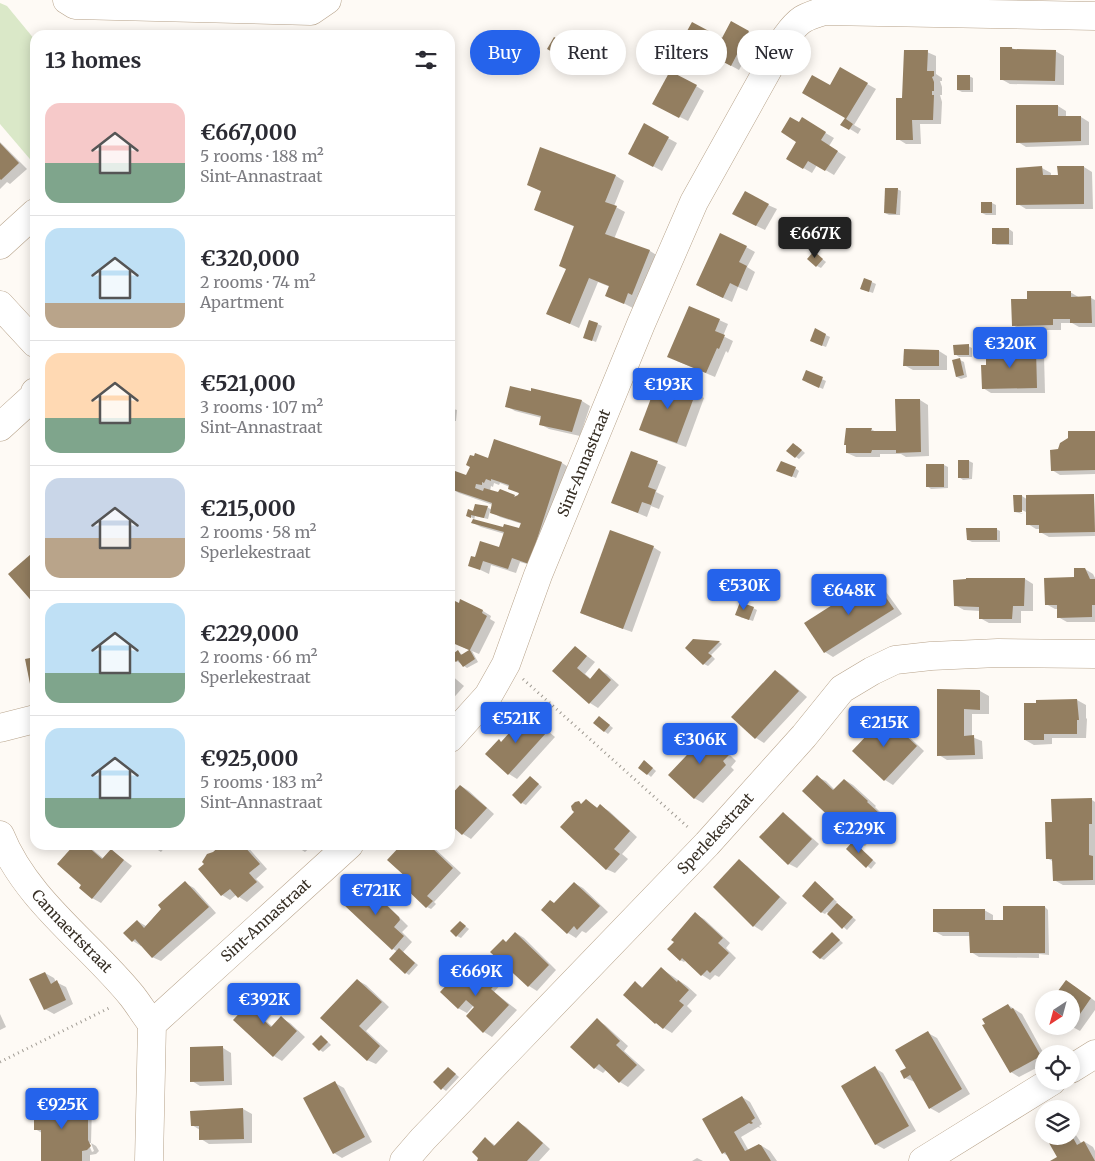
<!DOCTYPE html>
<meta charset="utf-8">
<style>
:root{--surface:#fff;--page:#f2f2f3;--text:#2b2b33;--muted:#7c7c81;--line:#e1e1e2;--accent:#2563eb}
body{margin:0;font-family:Merriweather,serif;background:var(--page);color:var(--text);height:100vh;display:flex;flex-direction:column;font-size:19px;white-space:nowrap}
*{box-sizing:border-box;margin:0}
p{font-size:16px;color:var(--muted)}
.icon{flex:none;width:28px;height:28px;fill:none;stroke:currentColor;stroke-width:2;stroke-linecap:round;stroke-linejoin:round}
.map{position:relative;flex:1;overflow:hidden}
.side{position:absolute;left:30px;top:30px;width:425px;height:820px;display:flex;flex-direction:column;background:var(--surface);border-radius:15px;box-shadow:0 2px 12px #0003}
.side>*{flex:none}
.hud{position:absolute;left:470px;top:30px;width:475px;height:45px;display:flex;gap:10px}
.needle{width:32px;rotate:216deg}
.controls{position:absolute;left:1035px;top:990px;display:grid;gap:10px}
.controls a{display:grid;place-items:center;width:45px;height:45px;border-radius:50%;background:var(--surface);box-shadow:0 2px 12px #0003;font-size:25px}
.price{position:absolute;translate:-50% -42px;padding:0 11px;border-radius:5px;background:var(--accent);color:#fff;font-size:16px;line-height:32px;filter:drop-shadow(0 1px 2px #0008)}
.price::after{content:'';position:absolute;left:50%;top:30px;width:15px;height:11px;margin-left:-8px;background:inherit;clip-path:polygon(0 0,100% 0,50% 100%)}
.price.active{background:#222;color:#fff}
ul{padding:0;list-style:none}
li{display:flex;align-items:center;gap:15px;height:125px;padding:0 15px}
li+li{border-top:1px solid var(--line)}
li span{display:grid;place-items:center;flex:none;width:140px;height:100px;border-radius:15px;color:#555}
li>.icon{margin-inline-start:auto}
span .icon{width:60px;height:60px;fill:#fffc;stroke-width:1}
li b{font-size:21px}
h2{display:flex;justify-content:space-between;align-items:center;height:60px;padding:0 15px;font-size:21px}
.tag{padding:0 18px;border-radius:22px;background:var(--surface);box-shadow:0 2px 12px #0003;font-size:18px;line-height:45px}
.tag.active{background:var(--accent);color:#fff}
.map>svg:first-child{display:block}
</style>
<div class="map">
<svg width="1095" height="1161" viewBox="0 0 1095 1161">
<rect width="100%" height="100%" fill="#fefaf5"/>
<path fill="#dae8c8" d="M0,3L7,6L35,40V165L0,124Z"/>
<g fill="#0003" fill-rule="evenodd">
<path d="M731,22L757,37L739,70L684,40L722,39Z"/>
<path d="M555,39L565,45L560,55L549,48Z"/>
<path d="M1012,48L1016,50L1055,51L1064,56V85L1010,84L1001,79Z"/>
<path d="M927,52L936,56V74L942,78V81H940L942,87V95H940L942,102L941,124H920L921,144H906L898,139L903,99Z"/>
<path d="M841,69L876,89L854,125L861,129L858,134L842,124L846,118L830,86Z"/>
<path d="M969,76L973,78V92H962L958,90Z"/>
<path d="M696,86L704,91L688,121L662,108Z"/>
<path d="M1058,106L1066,111V117H1081L1089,122V145L1026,147L1018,142Z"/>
<path d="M802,119L834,138L829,146L846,157L834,175L817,165L812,173L788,159L798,141L799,124Z"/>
<path d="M644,125L677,143L662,171L629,153Z"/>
<path d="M0,142L27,169L10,184L7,182L0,189Z"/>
<path d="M541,149L616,176L624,181L614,206L625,212L614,239L650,251L658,256L641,299L637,297L633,308L607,295L610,287L598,282L579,328L548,314L567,269L575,227L536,210L542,192L529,185Z"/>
<path d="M1084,167L1092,172L1093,209H1026L1018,204L1017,169L1042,168L1051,173V176H1059Z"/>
<path d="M897,189L901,191L900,215H889L885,213Z"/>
<path d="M992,203L996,205V215H986L982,213Z"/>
<path d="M768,205L777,209L765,230L742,219Z"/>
<path d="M1009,229L1013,232V245H997L993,243Z"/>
<path d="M746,247L755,252L747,267L755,272L747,291L738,287L732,302L706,290Z"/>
<path d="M815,253L826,262L821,268L817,266Z"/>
<path d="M865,279L876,284L873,293L861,289Z"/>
<path d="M1070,292L1080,298H1091L1095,300V327H1079L1072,323H1061V330H1021L1013,325L1028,301Z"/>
<path d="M719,320L728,324L723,336L733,341L728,353L726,351L715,377L677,361Z"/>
<path d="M590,321L602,326L596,342L588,339Z"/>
<path d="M815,330L830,337L826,347L815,343Z"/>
<path d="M968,346L972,348V357H959L955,354Z"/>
<path d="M1036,350L1044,355L1045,393H991L983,388Z"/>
<path d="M939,351L947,356V370H913L904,365Z"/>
<path d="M960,360L964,362L967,377L961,379L957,377L954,361Z"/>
<path d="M807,372L826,381L823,389L807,382Z"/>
<path d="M532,390L582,401L590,406L580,436L549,429L540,424L542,418L515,411L506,406L532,393Z"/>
<path d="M696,393L704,398L686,447L649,434L641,429Z"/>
<path d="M920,400L928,405L929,456L906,457L901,454H880V457H856L847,453L871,429L876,432H897Z"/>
<path d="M450,408L457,410L456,421H450Z"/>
<path d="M1095,432V474L1060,475L1052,470L1059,450Z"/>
<path d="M495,441L562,463L570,468L538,567L520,562L516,573L491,565L489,574L470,565L476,559L500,549L505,534L481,527L473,523L474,519L468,515L487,507L492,510L493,505L459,493L450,488L489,460ZM494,483L499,485L500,483L510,487L509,488L521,494L517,497L500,490L499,494L490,491L491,486L493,487ZM490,511L500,517L522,524L520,530L504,528L474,520L475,516L488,519Z"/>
<path d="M797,446L805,453L799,459L796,457Z"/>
<path d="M632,452L666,467L656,492L664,496L659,509L651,506L647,517L613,503Z"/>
<path d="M969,461L973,463L972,479L963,480L959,477Z"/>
<path d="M944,465L948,467V488L931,489L927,486Z"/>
<path d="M795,468L799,471L796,478L782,472Z"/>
<path d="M1094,495L1095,536L1049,537L1040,532L1041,529H1036L1028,524V513L1018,508L1016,510L1023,514L1015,512L1022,496L1028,500Z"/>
<path d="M996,529L1000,531V542H972L968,540Z"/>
<path d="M653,547L661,552L632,632L590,617L581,613Z"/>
<path d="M1085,569L1093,574L1095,578V622H1067L1058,617V609H1055L1046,604Z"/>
<path d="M1025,579L1033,584V611H1021V623H989L980,618V611L964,610L955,605Z"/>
<path d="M873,580L881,585L902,614L833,657L825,652L806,623Z"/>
<path d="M451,601L459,604L461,601L483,611L491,616L490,619L495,622L479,654L472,651L478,662L467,668L451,657L458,652L463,655L471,651L450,641Z"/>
<path d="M753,608L757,610L753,621L740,617Z"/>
<path d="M694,640L719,642L722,644L711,655L715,659L708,666L704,664Z"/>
<path d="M575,647L595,662L585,674L591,679L599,670L607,674L619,685L598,708L590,703L554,671Z"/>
<path d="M775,671L783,676L807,697L764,743L756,738L733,717Z"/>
<path d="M450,674L464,686L450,702Z"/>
<path d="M938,691H980L989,696V714H972V737L982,741L983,759L947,760L939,755Z"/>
<path d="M1077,700L1086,705V718L1087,719L1086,738H1052V744L1034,745L1025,740Z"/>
<path d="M527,715L535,720L555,737L517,779L509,774L502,743Z"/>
<path d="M885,718L894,722L924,751L893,785L885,780Z"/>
<path d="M603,720L613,728L608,734L604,731Z"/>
<path d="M707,730L715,735L728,747L725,750L736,761L731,767L734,770L703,803L694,798L687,757Z"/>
<path d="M645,761L656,771L651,777L640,767Z"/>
<path d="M817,777L826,781L835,790L845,780L853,785L876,806L875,807L885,817L883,819L886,822L865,846L857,841Z"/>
<path d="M534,780L542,787L526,805L522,803Z"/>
<path d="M461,786L469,791L494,814L471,839L463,834L452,825L455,821L450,816V798Z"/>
<path d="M1092,800L1095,802V885H1063L1054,880V862L1047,858L1053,823Z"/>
<path d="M587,801L598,808L600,806L609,811L637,837L622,854L628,859L615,873L606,869L582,805Z"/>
<path d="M783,814L791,819L819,844L797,868L789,864Z"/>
<path d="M75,845H87L104,859L111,850L132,866L101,903L92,898L83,885Z"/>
<path d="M150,845H167L161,852Z"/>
<path d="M223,845H246L267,869L256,879L264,887L247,902L236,895L230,900L222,895L213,853Z"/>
<path d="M294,845H313L305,852Z"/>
<path d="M403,845H431L461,873L434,902L436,904L431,909L427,907L409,879Z"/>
<path d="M857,845L876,863L871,869L848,849Z"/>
<path d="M739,861L747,866L787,903L762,931L754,926Z"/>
<path d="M185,883L194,888L216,913L161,961L152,957L142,945L141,946L133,941L125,933L137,921L146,926Z"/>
<path d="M574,883L583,888L608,912L586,933L582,931L576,938L568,933L555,904Z"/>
<path d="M819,885L837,902L836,903L856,920L847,930L827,912L825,914L821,912Z"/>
<path d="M366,888L374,892L408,926L402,932L412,942L403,952L418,965L409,975L406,973L398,952L393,949L356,898Z"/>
<path d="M1045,907L1048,910L1049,955L1039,954V958L979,957L971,952V936H943L934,931L984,910L993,915V921H1004Z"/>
<path d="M695,914L704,919L730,943L726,948L736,958L719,977L715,975L710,980L702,975L686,960L684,962L680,960Z"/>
<path d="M460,922L469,929L461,938L457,936Z"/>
<path d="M516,933L524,938L556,970L537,991L529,986L507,943Z"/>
<path d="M833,934L843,943L824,960L820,958Z"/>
<path d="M466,966L474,971L485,981L492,973L495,975L503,982L494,992L517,1010L492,1037L484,1032L474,1005L467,1013L458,1008Z"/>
<path d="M662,969L687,986L697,995L687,1006L692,1011L672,1033L656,1023L635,983L644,988Z"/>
<path d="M45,973L54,978L56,982L66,987L73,1004L54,1014L45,1009Z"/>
<path d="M357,980L366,985L389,1007L366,1031L388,1051L376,1064L367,1060L322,1018Z"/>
<path d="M1074,986L1095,1001V1010L1080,1031L1071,1026Z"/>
<path d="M253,991L261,996L276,1010L266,1021L273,1027L281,1018L290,1023L305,1037L282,1061L274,1056L235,1020L251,1003Z"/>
<path d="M1008,1005L1022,1014L1044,1054V1064L1019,1077L1011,1072Z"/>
<path d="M0,1014L6,1027L0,1030Z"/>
<path d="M597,1020L605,1025L628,1046L624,1051L645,1070L628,1087L620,1082L606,1070L603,1073L595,1068L572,1047Z"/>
<path d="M928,1033L937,1038L970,1094L939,1113L930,1108L915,1082L905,1078L907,1068Z"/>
<path d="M325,1039L331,1045L323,1052L320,1050Z"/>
<path d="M223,1048L231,1053L232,1085L200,1086L192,1081Z"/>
<path d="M875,1068L883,1073L916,1131L884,1149L875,1144Z"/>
<path d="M452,1071L459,1077L446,1091L442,1088Z"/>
<path d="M335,1083L344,1088L372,1142L342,1158L334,1153Z"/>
<path d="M742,1097L750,1102L762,1124L759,1126L761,1128L758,1127L741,1137L749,1151L762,1146L770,1151L777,1161H731L728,1156L723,1153Z"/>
<path d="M88,1104L92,1106L91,1143L96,1146L99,1151L96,1154L90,1155V1161H42V1133L35,1129ZM88,1143H91L94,1151L92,1152Z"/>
<path d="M243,1109L252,1114V1143L209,1144L201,1139L200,1130L192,1125L191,1112Z"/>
<path d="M518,1122L526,1127L550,1149L539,1161H479L486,1139L496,1146Z"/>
<path d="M1071,1128L1082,1144L1085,1142L1093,1147L1095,1151V1161H1052L1059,1157L1071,1136Z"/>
<path d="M697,1158L703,1161H692Z"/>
</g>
<g fill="#937e60" fill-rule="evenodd">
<path d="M731,21L749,31L731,66L682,40L692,22L722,38Z"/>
<path d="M554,37L562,41L556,54L547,49Z"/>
<path d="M1000,47H1012V49L1056,50L1055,81L1000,80Z"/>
<path d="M904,50H928L927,71H934V76L932,77L934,82V91H932V95H934L933,120H912L913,140H896V98H902Z"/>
<path d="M840,67L868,83L846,119L853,124L849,130L840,125L845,118L802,93L812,75L830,85Z"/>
<path d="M670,71L697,85L679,118L652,104Z"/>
<rect x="957" y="75" width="13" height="15"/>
<path d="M1016,105H1058V116H1081V141L1016,143Z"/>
<path d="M790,117L799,122L802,117L826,132L821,140L838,151L825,171L808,161L803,169L786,159L796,142L781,132Z"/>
<path d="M644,123L669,137L653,167L628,154Z"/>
<path d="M0,143L19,163L1,180L0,179Z"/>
<path d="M540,147L616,175L605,202L617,206L605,234L650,250L632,295L628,293L624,304L605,296L609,286L589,278L570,324L546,314L566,269L559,266L574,226L534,210L541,191L527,185Z"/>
<path d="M1042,166L1043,175H1058L1057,166H1084V204L1016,205V168Z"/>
<path d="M885,188H898L896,214L884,213Z"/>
<path d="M745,191L769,204L756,226L732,214Z"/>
<rect x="981" y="202" width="11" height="11"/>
<rect x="992" y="228" width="17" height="16"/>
<path d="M720,233L747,246L739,262L747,266L738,287L730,283L723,298L696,285Z"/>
<path d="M814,251L823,259L816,267L807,259Z"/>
<path d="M864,278L872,281L869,292L860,289Z"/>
<path d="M1027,291H1071V297L1091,296L1092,323H1070V319H1053V325L1012,326L1011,299H1027Z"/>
<path d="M689,306L720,319L715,331L725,335L719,349L717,348L706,373L667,357Z"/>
<path d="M589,320L598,323L592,341L583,338Z"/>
<path d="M815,328L826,334L822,346L810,341Z"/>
<path d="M969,344V355H954L953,345Z"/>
<path d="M904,349L939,350V366H903Z"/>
<path d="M1036,349L1037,388L982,389L981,365H986V350Z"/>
<path d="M960,358L964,375L956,377L952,360Z"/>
<path d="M806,370L823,377L819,388L802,380Z"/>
<path d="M659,377L696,392L677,443L639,430Z"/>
<path d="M510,386L531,391V388L582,400L572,432L539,425L541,416L505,407Z"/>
<path d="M895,399H920L921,452L896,453V450H872L871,453H846V445H844L846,428H872L871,431H896Z"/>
<path d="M1068,431H1095V470L1051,471L1050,450L1058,449L1060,443L1068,438Z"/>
<path d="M494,439L562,462L529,564L512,558L508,569L483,561L480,570L468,566L471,556L475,557L480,541L499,547L504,532L471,523L473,519L503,527L504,524L519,528L521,523L490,513L492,503L450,489V485L455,471L466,475L470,467L466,465L470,455L474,456L475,453L488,458ZM486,479L491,481V479L509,485L508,489L519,493L518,495L514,497L515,495L500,489L498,492L484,488L483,491L475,488L476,484L482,485V482L484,483Z"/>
<path d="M793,443L802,450L795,458L786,451Z"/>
<path d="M631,451L658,461L648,487L656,490L651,505L642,502L638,513L611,503Z"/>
<rect x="958" y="460" width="11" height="18"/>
<path d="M781,461L796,467L792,477L776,471Z"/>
<rect x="926" y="464" width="18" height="23"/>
<path d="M1094,494L1095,532L1039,533V525H1026V495Z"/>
<path d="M1013,495H1022V512H1014Z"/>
<path d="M475,504L488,506L484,518L471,515V518L466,516L468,509L473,511Z"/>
<path d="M966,528H997V540H967Z"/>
<path d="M610,530L654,546L623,629L580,613Z"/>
<path d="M31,554L35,558V605L8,574Z"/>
<path d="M1074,568H1085L1090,579H1095V605H1092V617L1057,618V605H1045L1044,578L1074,577Z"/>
<path d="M966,578H1025L1024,606H1013L1012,619H979V607L954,606L953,580L966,579Z"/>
<path d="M873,579L894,609L824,653L804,623Z"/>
<path d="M451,599L459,603L460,599L483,610L482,613L487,616L470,650L475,659L463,667L458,660L456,662L450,658V656L458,650L461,655L469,650L450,642Z"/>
<path d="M740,602L754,607L749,620L735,615Z"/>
<path d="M693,639L720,641L708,653L712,656L703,665L685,648Z"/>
<path d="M575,646L587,656L577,668L590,679L599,668L611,680L589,704L552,671Z"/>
<path d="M35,657V683L30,684L25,659Z"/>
<path d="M775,670L799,691L755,739L731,717Z"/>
<path d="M937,689L980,690V710L964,709V736L974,735L975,755L937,756Z"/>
<path d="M1077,699L1079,720H1077V734H1044V740H1024V703H1036V700Z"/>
<path d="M527,713L547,732L508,775L485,754L499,739L501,742Z"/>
<path d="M599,716L610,725L604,732L593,723Z"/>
<path d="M885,716L917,746L884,781L852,751Z"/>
<path d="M707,728L720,741L717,744L729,755L723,761L726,765L694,799L668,775L686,756L692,748L690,746Z"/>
<path d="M644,760L653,768L647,775L638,768Z"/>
<path d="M817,775L833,790L844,779L868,801L867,802L878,812L876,814L878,816L856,842L802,791Z"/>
<path d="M530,776L539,784L521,804L512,795Z"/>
<path d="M460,785L487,808L462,835L451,825L453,821L450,818V796Z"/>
<path d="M1092,798V824H1089V855L1093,856V880L1053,881L1052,859H1046L1045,822H1052L1051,799Z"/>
<path d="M586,799L597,808L600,804L630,831L614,849L620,854L606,870L560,827L574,812L572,810L571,806L575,802L579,801L581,804Z"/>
<path d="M783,812L812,839L788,865L759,837Z"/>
<path d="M853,841L873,860L866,868L846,849Z"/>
<path d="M74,845H86L102,859L111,849L124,860L92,899L79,888L81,885L57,864Z"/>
<path d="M221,845H243L260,864L249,873L257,882L238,898L230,889L221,896L198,869L204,864L202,862L207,854L213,852Z"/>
<path d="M401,845H429L453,868L427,896L433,901L426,908L402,885L408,879L387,860Z"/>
<path d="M739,859L780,897L753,927L713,887Z"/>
<path d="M185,881L209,907L152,958L135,939L132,942L123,933L137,920L144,928L161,909L158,905Z"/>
<path d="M815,881L834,899L821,913L802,896Z"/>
<path d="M574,882L600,906L577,930L574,926L567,934L541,910L550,900L554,903Z"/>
<path d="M366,886L399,917L400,920L394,927L404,936L392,950L344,905L353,895L355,896Z"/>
<path d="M837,903L853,917L842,929L827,914Z"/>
<path d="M1003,906H1045V953H970L969,932H933V909H985V920H1003Z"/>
<path d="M695,912L723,938L718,943L729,953L710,973L707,970L701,976L682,958L680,961L667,949L674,942L671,940Z"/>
<path d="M460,921L466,926L456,937L450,931Z"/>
<path d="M515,932L549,965L528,987L490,952L503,939L506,942Z"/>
<path d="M832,932L840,940L820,959L812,952Z"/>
<path d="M399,948L415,963L405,974L389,959Z"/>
<path d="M465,965L483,981L491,972L500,979L491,989L509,1005L483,1033L466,1016L474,1007L466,1000L458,1009L440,992Z"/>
<path d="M661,967L677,982L678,980L689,990L679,1001L684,1005L663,1029L656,1023L655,1024L623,995L635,981L642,988Z"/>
<path d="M45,972L51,984L57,980L66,1000L44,1010L29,979Z"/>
<path d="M357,979L382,1002L359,1026L380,1046L367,1061L320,1018Z"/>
<path d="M1066,980L1091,998L1071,1027V999H1052Z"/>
<path d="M253,989L269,1004L258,1015L271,1027L281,1016L297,1031L273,1057L233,1020L249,1003L244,999Z"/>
<path d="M1008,1004L1011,1009L1013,1008L1041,1056L1010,1073L982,1025L985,1024L982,1019Z"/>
<path d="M597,1018L620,1041L616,1045L637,1065L619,1083L599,1064L594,1069L570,1047Z"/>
<path d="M928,1031L962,1089L929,1109L910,1075L904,1079L900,1071L906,1068L895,1050Z"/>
<path d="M321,1035L328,1042L319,1051L312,1044Z"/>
<path d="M223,1046L224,1081L190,1082V1047Z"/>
<path d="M875,1066L909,1126L875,1145L841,1086Z"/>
<path d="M448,1067L456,1074L441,1090L433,1082Z"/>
<path d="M335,1081L365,1137L333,1154L303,1098Z"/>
<path d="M742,1096L755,1118L751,1121L753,1123L751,1124L749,1123L734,1132L745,1151L759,1144L760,1145H761L771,1161H730L725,1152L722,1154L702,1119Z"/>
<path d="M69,1101L88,1103V1140L91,1146L87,1150L82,1151V1161H41V1130H34V1102L69,1103Z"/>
<path d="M243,1108L244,1139L199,1140V1126H191L190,1111Z"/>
<path d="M518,1121L543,1143L527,1161H477L478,1158L472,1152L485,1137L494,1146Z"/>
<path d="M1045,1136H1072L1077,1145L1084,1141L1095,1161H1050L1057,1157Z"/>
</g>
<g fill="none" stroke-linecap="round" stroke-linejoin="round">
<g stroke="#b7a38b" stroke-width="29">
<g id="minor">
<path d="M67,0L75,5L311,11L327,0"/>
<path d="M0,245L35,213"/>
<path d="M0,305L35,343"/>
<path d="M0,427L34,396L35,392"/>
<path d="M0,728L35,719"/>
<path id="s1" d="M450,738L488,696L506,664L538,575L641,324L694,202L786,37C799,19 804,17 824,11L1095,16"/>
<path id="s2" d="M0,835C26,900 89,943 132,996C139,1005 145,1015 152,1024"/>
<path d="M1071,1069L1095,1054"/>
<path id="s3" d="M149,1161L152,1024L349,845"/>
<path id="s4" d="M404,1161L423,1139L707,844L804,736L842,689L872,671L895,660L931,656L998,653L1095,654"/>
<path d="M923,1161L1052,1081"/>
</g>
</g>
<g stroke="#a19c94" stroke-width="3" stroke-dasharray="1 4" stroke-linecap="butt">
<path d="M523,679L690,829"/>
<path d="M0,1062L109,1008"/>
</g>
<use href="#minor" stroke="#fff" stroke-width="28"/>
</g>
<g text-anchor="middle" stroke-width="4" stroke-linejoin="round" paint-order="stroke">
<g font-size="15" fill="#372f25" stroke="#fff">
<text dy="5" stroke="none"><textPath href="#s1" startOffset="309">Sint-Annastraat</textPath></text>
<text dy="5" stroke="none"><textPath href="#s4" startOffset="452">Sperlekestraat</textPath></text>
<text dy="5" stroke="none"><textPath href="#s3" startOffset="291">Sint-Annastraat</textPath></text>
<text dy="5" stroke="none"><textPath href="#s2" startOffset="121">Cannaertstraat</textPath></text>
</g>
</g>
</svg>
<div class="controls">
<a><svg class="needle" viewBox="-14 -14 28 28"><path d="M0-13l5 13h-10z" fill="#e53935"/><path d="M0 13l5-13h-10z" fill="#7c7c81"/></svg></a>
<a><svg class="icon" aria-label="locate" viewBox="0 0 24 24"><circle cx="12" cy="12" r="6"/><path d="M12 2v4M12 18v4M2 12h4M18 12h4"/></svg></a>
<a><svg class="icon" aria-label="layers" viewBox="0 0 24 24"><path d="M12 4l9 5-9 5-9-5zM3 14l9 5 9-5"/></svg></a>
</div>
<b class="price active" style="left:815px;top:259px">€667K</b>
<b class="price" style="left:1010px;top:369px">€320K</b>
<b class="price" style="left:668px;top:410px">€193K</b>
<b class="price" style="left:744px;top:611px">€530K</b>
<b class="price" style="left:849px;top:616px">€648K</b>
<b class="price" style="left:516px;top:744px">€521K</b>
<b class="price" style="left:884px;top:748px">€215K</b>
<b class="price" style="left:700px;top:765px">€306K</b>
<b class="price" style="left:859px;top:854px">€229K</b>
<b class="price" style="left:376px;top:916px">€721K</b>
<b class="price" style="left:476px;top:997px">€669K</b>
<b class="price" style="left:264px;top:1025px">€392K</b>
<b class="price" style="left:62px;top:1130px">€925K</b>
<div class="hud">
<a class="tag active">Buy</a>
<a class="tag">Rent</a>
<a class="tag">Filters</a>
<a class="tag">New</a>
</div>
<section class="side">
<h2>13 homes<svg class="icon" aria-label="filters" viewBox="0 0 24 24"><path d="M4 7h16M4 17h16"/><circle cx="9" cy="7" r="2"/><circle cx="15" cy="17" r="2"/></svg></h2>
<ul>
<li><span style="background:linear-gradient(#f6c9c9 60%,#7fa58c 0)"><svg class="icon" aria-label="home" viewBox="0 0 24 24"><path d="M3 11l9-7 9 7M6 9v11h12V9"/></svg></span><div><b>€667,000</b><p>5 rooms · 188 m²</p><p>Sint-Annastraat</p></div></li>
<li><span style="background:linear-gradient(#bfe0f5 75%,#b9a48a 0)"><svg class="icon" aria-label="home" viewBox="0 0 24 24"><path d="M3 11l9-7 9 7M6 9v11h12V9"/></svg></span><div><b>€320,000</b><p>2 rooms · 74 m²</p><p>Apartment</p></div></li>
<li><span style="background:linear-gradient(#ffd9b3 65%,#7fa58c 0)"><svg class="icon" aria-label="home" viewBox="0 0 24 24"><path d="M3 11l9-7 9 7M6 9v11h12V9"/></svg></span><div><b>€521,000</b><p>3 rooms · 107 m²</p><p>Sint-Annastraat</p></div></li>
<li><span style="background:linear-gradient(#c9d6e8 60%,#b9a48a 0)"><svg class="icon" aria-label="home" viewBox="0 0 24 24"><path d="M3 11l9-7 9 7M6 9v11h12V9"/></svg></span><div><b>€215,000</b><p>2 rooms · 58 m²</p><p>Sperlekestraat</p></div></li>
<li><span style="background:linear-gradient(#bfe0f5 70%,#7fa58c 0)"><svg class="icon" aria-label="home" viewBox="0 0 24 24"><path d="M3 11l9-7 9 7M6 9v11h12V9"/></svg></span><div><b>€229,000</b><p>2 rooms · 66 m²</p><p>Sperlekestraat</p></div></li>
<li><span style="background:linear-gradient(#bfe0f5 70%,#7fa58c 0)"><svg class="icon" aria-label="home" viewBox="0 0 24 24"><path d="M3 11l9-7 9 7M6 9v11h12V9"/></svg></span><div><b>€925,000</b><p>5 rooms · 183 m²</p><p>Sint-Annastraat</p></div></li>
</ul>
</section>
</div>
